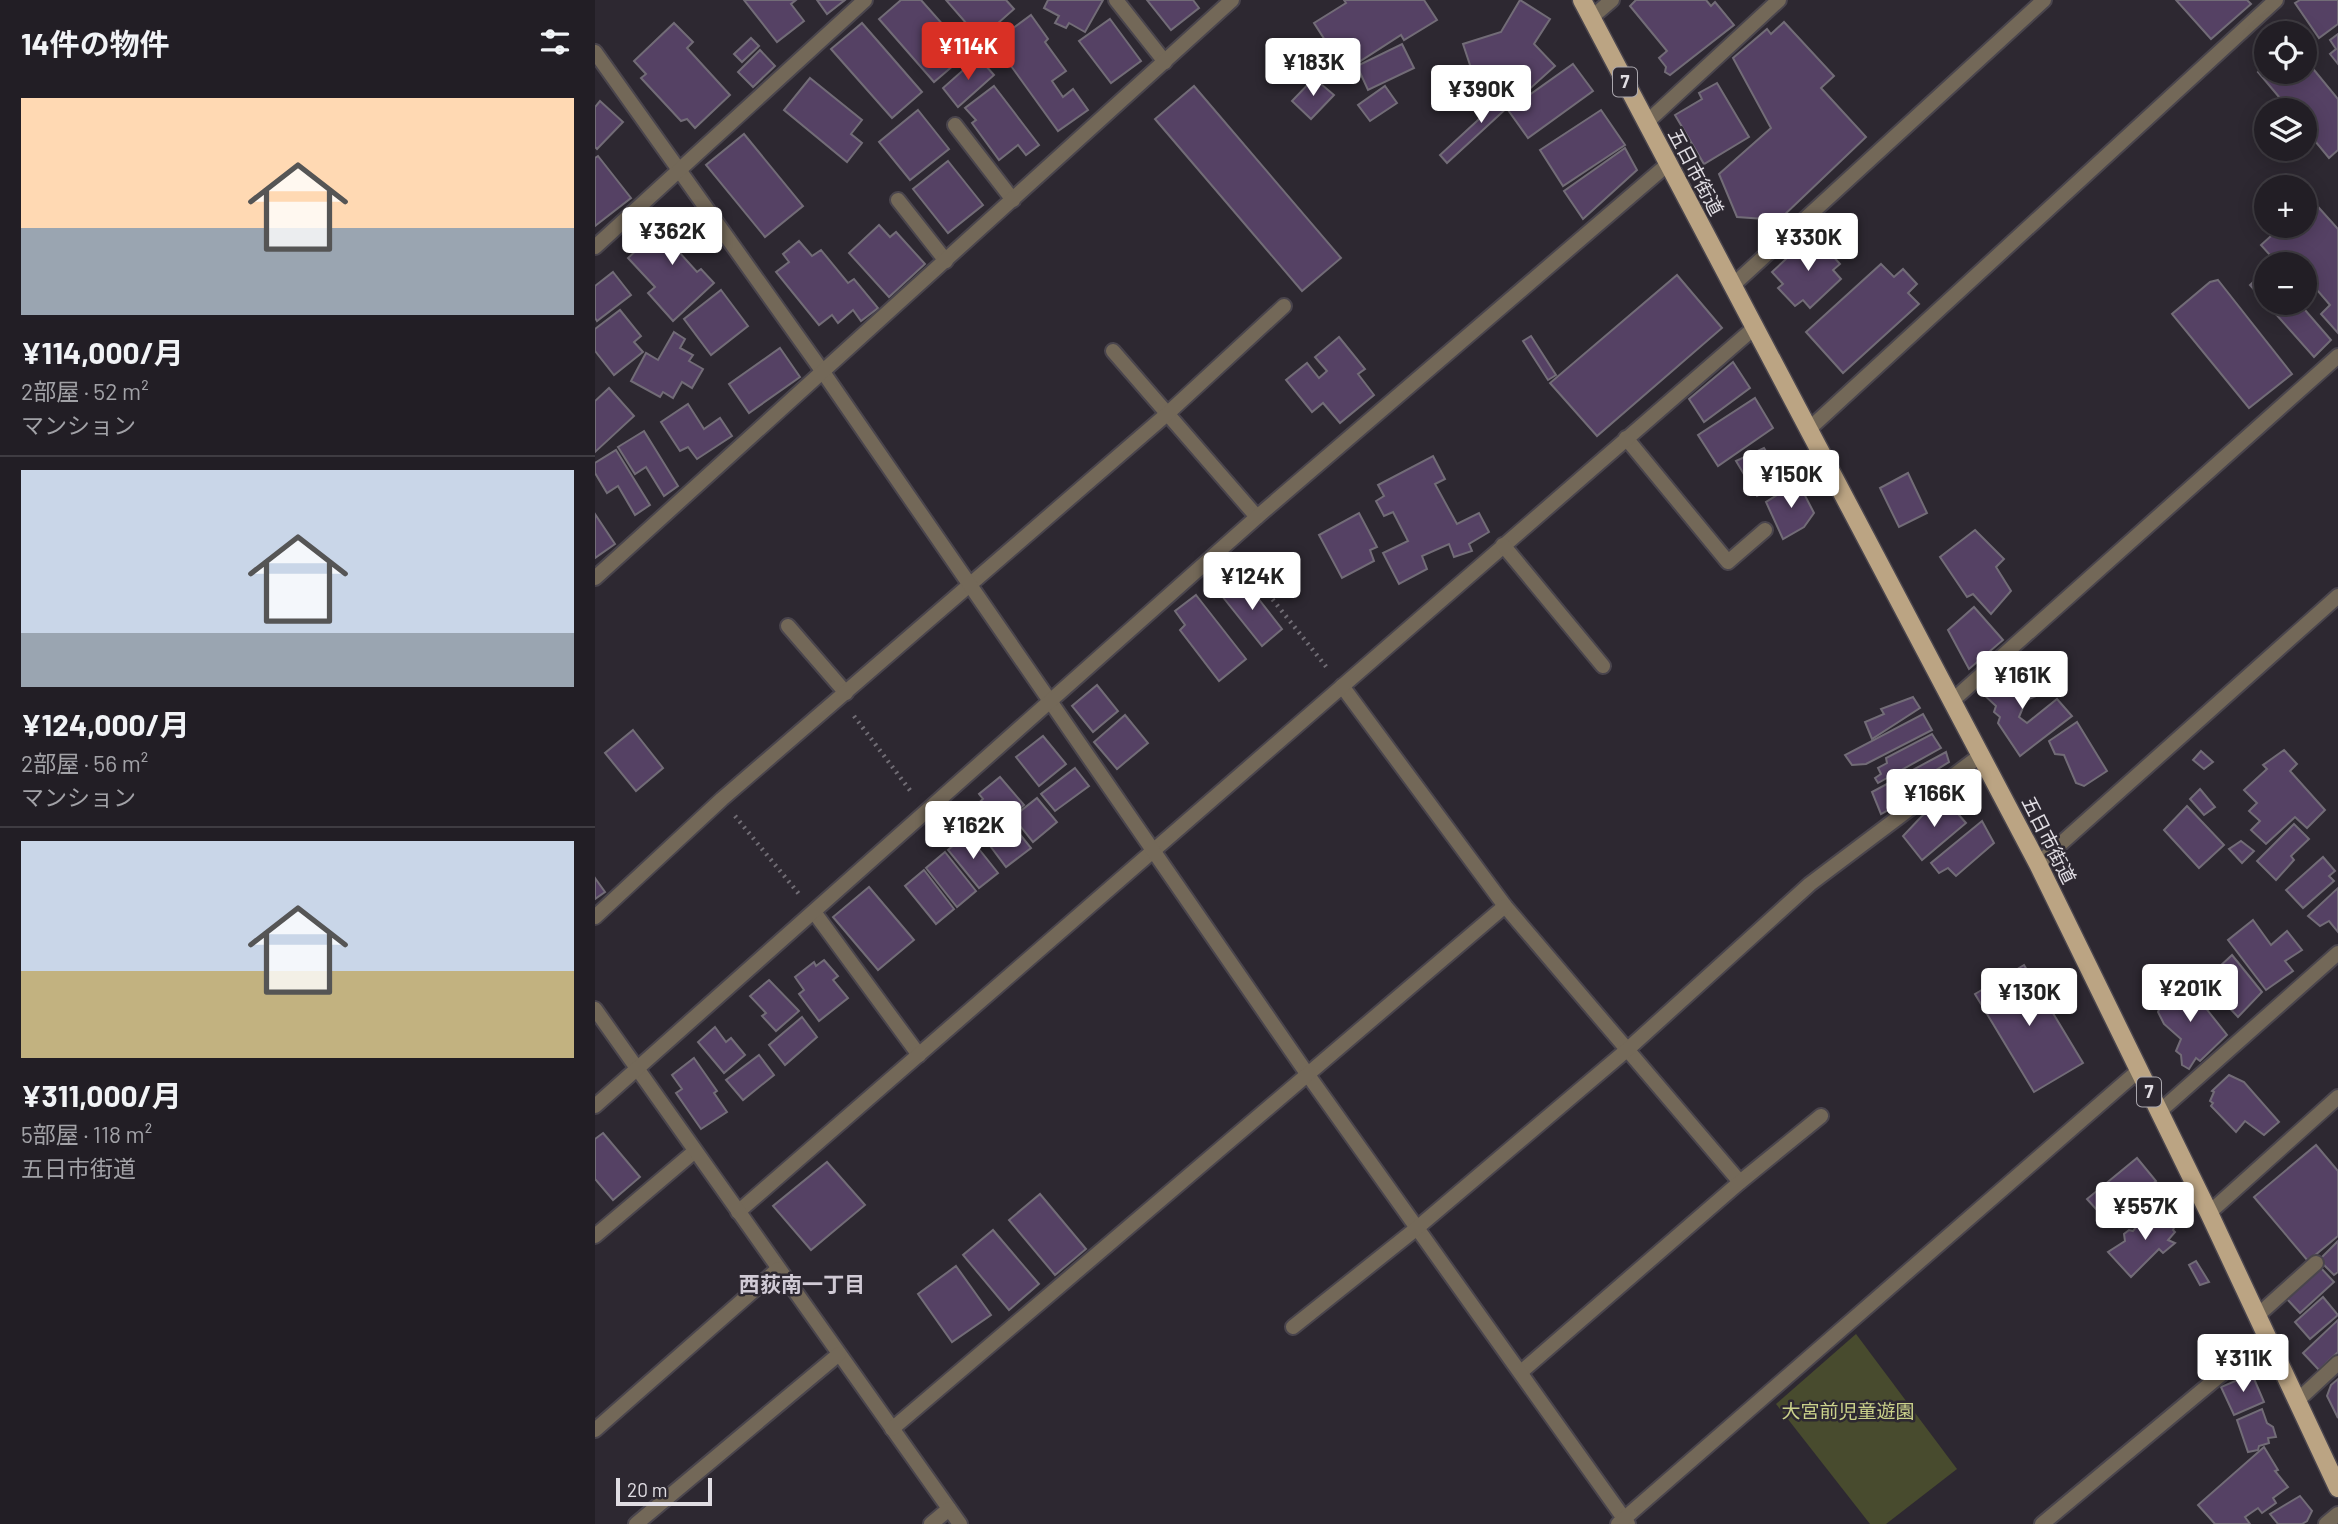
<!DOCTYPE html>
<html lang="ja">
<meta charset="utf-8">
<style>
:root{--surface:#221e25;--page:#2a272d;--text:#f1f3f6;--muted:#a2a2a7;--line:#3f3c42;--accent:#d93025}
body{margin:0;font-family:Barlow,"Noto Sans JP",sans-serif;background:var(--page);color:var(--text);height:100vh;display:flex;flex-direction:column;font-size:26px;white-space:nowrap}
*{box-sizing:border-box;margin:0}
p{font-size:23px;color:var(--muted)}
.icon{flex:none;width:38px;height:38px;fill:none;stroke:currentColor;stroke-width:2;stroke-linecap:round;stroke-linejoin:round}
.map{position:relative;flex:1;overflow:hidden}
.side{display:flex;flex-direction:column;background:var(--surface);width:595px}
.side>*{flex:none}
.buttons{position:absolute;left:1659px;top:21px;display:grid;gap:14px}
.buttons a{display:grid;place-items:center;width:63px;height:63px;border-radius:50%;background:var(--surface);box-shadow:0 4px 18px #0003,0 0 0 2px var(--line);font-size:35px}
.scale{position:absolute;left:21px;bottom:18px;width:96px;box-sizing:border-box;padding-left:7px;border:4px solid #e0dde3;border-top:0;font-size:19px;line-height:24px;white-space:nowrap;color:#e0dde3;-webkit-text-stroke:5px #2d2831;paint-order:stroke}
.price{position:absolute;translate:-50% -60px;padding:0 16px;border-radius:7px;background:#fff;color:#222;font-size:23px;line-height:46px;filter:drop-shadow(0 2px 4px #0008)}
.price::after{content:'';position:absolute;left:50%;top:42px;width:21px;height:16px;margin-left:-10px;background:inherit;clip-path:polygon(0 0,100% 0,50% 100%)}
.price.selected{background:var(--accent);color:#fff}
ul{padding:0;list-style:none}
li{display:grid;align-content:center;gap:14px;height:371px;padding:0 21px}
li+li{border-top:2px solid var(--line)}
li span{display:grid;place-items:center;height:217px;border-radius:0px;color:#555}
li>.icon{margin-inline-start:auto}
span .icon{width:126px;height:126px;fill:#fffc;stroke-width:1}
li b{font-size:30px}
h2{display:flex;justify-content:space-between;align-items:center;height:84px;padding:0 21px;font-size:30px}
main{display:flex;flex:1;min-height:0}
.map>svg:first-child{display:block}
</style>
<main>
<section class="side">
<h2>14件の物件<svg class="icon" aria-label="filters" viewBox="0 0 24 24"><path d="M4 7h16M4 17h16"/><circle cx="9" cy="7" r="2"/><circle cx="15" cy="17" r="2"/></svg></h2>
<ul>
<li><span style="background:linear-gradient(#ffd9b3 60%,#9aa5b1 0)"><svg class="icon" aria-label="home" viewBox="0 0 24 24"><path d="M3 11l9-7 9 7M6 9v11h12V9"/></svg></span><div><b>¥114,000/月</b><p>2部屋 · 52 m²</p><p>マンション</p></div></li>
<li><span style="background:linear-gradient(#c9d6e8 75%,#9aa5b1 0)"><svg class="icon" aria-label="home" viewBox="0 0 24 24"><path d="M3 11l9-7 9 7M6 9v11h12V9"/></svg></span><div><b>¥124,000/月</b><p>2部屋 · 56 m²</p><p>マンション</p></div></li>
<li><span style="background:linear-gradient(#c9d6e8 60%,#c2b280 0)"><svg class="icon" aria-label="home" viewBox="0 0 24 24"><path d="M3 11l9-7 9 7M6 9v11h12V9"/></svg></span><div><b>¥311,000/月</b><p>5部屋 · 118 m²</p><p>五日市街道</p></div></li>
</ul>
</section>
<div class="map">
<svg width="1743" height="1524" viewBox="0 0 1743 1524">
<rect width="100%" height="100%" fill="#2d2831"/>
<path fill="#484b2e" d="M1261,1334L1362,1469L1291,1524H1275L1181,1404Z"/>
<g fill="#554164" stroke="#726c77" stroke-width="2">
<path d="M149,0H201L196,4L209,21L182,42Z"/>
<path d="M222,0H250L232,14Z"/>
<path d="M306,0H326L373,53L339,82L284,19Z"/>
<path d="M351,0H411L419,9L385,39Z"/>
<path d="M453,0H508L490,32L474,23L471,28L460,23L464,16L449,8Z"/>
<path d="M552,0H598L604,8L576,30Z"/>
<path d="M749,0H829L842,20L809,40L806,35L750,71L719,23L751,3Z"/>
<path d="M925,0L955,19L939,44L960,66L929,94L911,74L881,83L868,44L906,32Z"/>
<path d="M1041,0H1111L1116,6L1120,2L1139,25L1075,75L1070,72L1071,67L1064,58L1072,51L1035,6Z"/>
<path d="M1581,0H1652L1656,4L1616,39Z"/>
<path d="M1705,0H1743V24L1724,38L1700,3Z"/>
<path d="M436,15L453,39L450,42L471,71L457,81L468,97L478,89L493,110L463,131L411,59L408,62L395,45Z"/>
<path d="M515,19L546,61L516,83L484,41Z"/>
<path d="M1189,22L1239,76L1226,88L1271,137L1184,220L1142,217L1124,174L1176,128L1138,58L1172,29L1176,34Z"/>
<path d="M79,23L98,42L92,48L135,95L100,128L92,119L86,121L46,78L51,74L39,61Z"/>
<path d="M267,23L327,92L297,118L236,49Z"/>
<path d="M1743,34V64L1735,54L1741,49L1735,40Z"/>
<path d="M156,38L164,46L147,62L139,54Z"/>
<path d="M807,44L819,68L773,90L762,66Z"/>
<path d="M165,50L180,66L158,87L143,72Z"/>
<path d="M383,57L399,75L363,107L348,88Z"/>
<path d="M1710,59L1743,99V150L1734,158L1710,129V110H1695L1663,72L1671,65V72H1710Z"/>
<path d="M978,64L998,91L933,138L913,110Z"/>
<path d="M215,78L267,120L256,134L267,143L252,162L189,110Z"/>
<path d="M719,78L739,95L716,119L697,101Z"/>
<path d="M1122,83L1154,137L1109,164L1080,115L1107,99L1104,93Z"/>
<path d="M399,86L444,145L431,155L423,145L404,160L377,123L381,120L370,108Z"/>
<path d="M599,86L746,258L707,291L560,119Z"/>
<path d="M790,86L802,103L775,121L763,105Z"/>
<path d="M920,86L927,94L852,163L845,155Z"/>
<path d="M5,101L28,122L2,149L0,147V107Z"/>
<path d="M323,110L354,149L315,180L284,142Z"/>
<path d="M1006,110L1030,145L968,186L945,150Z"/>
<path d="M149,134L208,206L170,237L111,165Z"/>
<path d="M1030,148L1042,170L988,219L969,191Z"/>
<path d="M3,156L36,198L0,226V158Z"/>
<path d="M353,161L388,205L353,233L318,189Z"/>
<path d="M1716,199L1743,229V333L1726,314L1735,305L1710,276V264H1700L1695,258L1688,264H1683L1666,245L1687,226H1710V204Z"/>
<path d="M86,210L106,232L84,252L102,272L106,269L119,283L78,321L53,293L60,287L33,258Z"/>
<path d="M284,225L295,237L301,232L330,264L294,297L254,253Z"/>
<path d="M1218,234L1245,264L1238,270L1246,279L1215,308L1208,300L1200,306L1183,288L1188,284L1177,272Z"/>
<path d="M204,241L217,256L226,250L253,283L259,279L283,308L266,321L258,310L243,323L237,315L224,325L181,272L194,262L188,254Z"/>
<path d="M1286,264L1299,277L1308,269L1322,284L1313,293L1324,304L1248,373L1211,332Z"/>
<path d="M1671,270V303H1704L1736,340L1719,357L1655,285Z"/>
<path d="M18,272L36,295L2,321L0,318V286Z"/>
<path d="M1082,275L1127,328L1002,436L955,383Z"/>
<path d="M1623,280L1697,374L1654,408L1577,314L1615,282Z"/>
<path d="M126,290L153,326L116,355L89,319Z"/>
<path d="M25,310L46,336L39,342L48,352L19,375L0,351V329Z"/>
<path d="M79,332L90,339L85,348L98,355L94,361L108,369L97,388L87,382L78,398L68,392L65,397L36,381L51,353L63,360Z"/>
<path d="M936,336L961,375L953,380L928,341Z"/>
<path d="M744,337L770,369L763,374L779,395L745,423L728,403L717,412L691,380L712,363L724,378L732,371L720,357Z"/>
<path d="M185,348L205,377L154,413L134,384Z"/>
<path d="M1138,362L1155,388L1109,422L1094,399Z"/>
<path d="M14,388L39,416L0,452V401Z"/>
<path d="M1160,398L1178,428L1123,466L1103,435Z"/>
<path d="M93,404L109,429L125,418L137,436L102,459L93,447L85,451L66,422Z"/>
<path d="M49,431L83,486L69,496L51,467L40,474L23,447Z"/>
<path d="M1169,448L1190,481L1162,496L1141,461Z"/>
<path d="M21,450L55,505L40,515L23,486L12,493L0,473V463Z"/>
<path d="M838,456L850,479L840,484L862,524L884,513L894,532L874,544L877,551L859,557L854,544L827,556L832,569L804,584L788,553L813,541L798,512L789,516L781,501L789,496L783,485Z"/>
<path d="M1313,473L1332,513L1304,527L1285,488Z"/>
<path d="M1203,482L1219,513L1209,527L1188,539L1171,502Z"/>
<path d="M764,513L782,547L775,550L779,561L747,578L724,535Z"/>
<path d="M0,514L20,544L0,558Z"/>
<path d="M1380,530L1409,559L1401,567L1416,591L1396,614L1378,594L1372,597L1345,557Z"/>
<path d="M648,579L687,629L667,646L627,596Z"/>
<path d="M601,595L651,659L624,681L585,630L590,625L580,611Z"/>
<path d="M1379,607L1408,640L1374,669L1353,630Z"/>
<path d="M1422,669L1441,696L1431,700L1424,717L1432,723L1462,699L1477,716L1425,756L1403,723L1405,717L1399,712L1401,706L1386,692L1409,670L1414,674Z"/>
<path d="M502,685L523,711L498,732L477,706Z"/>
<path d="M1318,697L1325,708L1277,739L1270,722L1289,714L1286,709Z"/>
<path d="M1328,714L1337,730L1271,764L1257,765L1250,755Z"/>
<path d="M530,715L553,743L522,769L499,742Z"/>
<path d="M1482,722L1512,771L1489,786L1481,783L1469,755L1460,754L1454,741Z"/>
<path d="M38,730L68,768L41,791L10,753Z"/>
<path d="M1337,734L1346,748L1283,783L1280,778L1286,774L1283,768L1292,763L1291,758Z"/>
<path d="M448,736L471,764L444,786L421,757Z"/>
<path d="M1689,750L1702,764L1695,771L1730,810L1712,828L1700,817L1671,844L1656,830L1665,821L1654,811L1662,803L1649,790L1672,769L1668,765Z"/>
<path d="M1606,751L1618,762L1609,769L1598,760Z"/>
<path d="M1351,752L1354,762L1330,777L1327,784L1301,798L1304,804L1286,814L1277,792Z"/>
<path d="M480,768L494,786L460,811L446,794Z"/>
<path d="M405,777L429,805L403,827L398,823L394,826L379,807L388,799L384,794Z"/>
<path d="M1605,789L1620,807L1609,815L1595,799Z"/>
<path d="M442,798L462,822L438,842L418,817Z"/>
<path d="M1349,798L1371,823L1327,860L1308,836L1326,817Z"/>
<path d="M1592,806L1629,845L1604,868L1569,830Z"/>
<path d="M1387,821L1399,843L1361,876L1353,868L1344,873L1336,863Z"/>
<path d="M415,822L436,848L411,867L387,835L394,830L398,835Z"/>
<path d="M1699,824L1714,839L1696,856L1699,860L1681,880L1662,861Z"/>
<path d="M372,834L403,873L384,888L353,850Z"/>
<path d="M1646,841L1659,851L1647,863L1634,849Z"/>
<path d="M350,852L381,891L362,907L331,868Z"/>
<path d="M1728,857L1740,871L1734,876L1739,881L1708,908L1691,890Z"/>
<path d="M329,870L359,909L341,924L310,886Z"/>
<path d="M0,878L10,892L0,899Z"/>
<path d="M274,887L319,940L283,970L238,917Z"/>
<path d="M1743,888V932L1734,921L1725,926L1713,916Z"/>
<path d="M1658,920L1676,945L1692,931L1707,950L1690,961L1698,971L1671,990L1633,940Z"/>
<path d="M1637,955L1667,992L1643,1017L1609,981Z"/>
<path d="M229,960L243,976L238,980L253,998L224,1021L204,994L209,990L200,977L219,962L221,966Z"/>
<path d="M1429,965L1488,1063L1439,1092L1380,994Z"/>
<path d="M174,980L204,1011L181,1031L167,1016L171,1013L155,996Z"/>
<path d="M1591,983L1632,1035L1605,1061L1601,1058L1594,1069L1587,1065L1586,1055L1581,1051L1586,1039L1569,1024L1563,1012L1566,1005L1560,1002L1579,986Z"/>
<path d="M207,1017L222,1037L190,1065L174,1045Z"/>
<path d="M120,1027L131,1042L136,1038L150,1055L129,1073L103,1042Z"/>
<path d="M164,1055L179,1075L148,1100L131,1080Z"/>
<path d="M99,1058L122,1091L119,1093L132,1112L106,1129L81,1093L87,1089L77,1075Z"/>
<path d="M1634,1075L1649,1082L1684,1122L1669,1135L1650,1121L1641,1132L1616,1106L1618,1103L1615,1101L1619,1092L1617,1091Z"/>
<path d="M8,1133L45,1177L18,1200L0,1179V1139Z"/>
<path d="M1721,1145L1743,1171V1236L1713,1261L1659,1197Z"/>
<path d="M1542,1158L1561,1181L1510,1219L1492,1199Z"/>
<path d="M232,1162L270,1205L216,1250L178,1206Z"/>
<path d="M445,1194L491,1249L460,1275L414,1220Z"/>
<path d="M1560,1209L1570,1213L1581,1223L1578,1230L1580,1232L1573,1240L1580,1243L1568,1253L1564,1249L1536,1277L1513,1252L1530,1241L1529,1234L1534,1230L1538,1231L1550,1215L1554,1217Z"/>
<path d="M398,1230L444,1284L414,1310L368,1255Z"/>
<path d="M1743,1241V1272L1739,1275L1724,1260Z"/>
<path d="M1601,1261L1614,1282L1605,1285L1594,1265Z"/>
<path d="M361,1266L396,1315L357,1342L323,1294Z"/>
<path d="M1725,1267L1739,1282L1705,1313L1691,1298Z"/>
<path d="M1728,1297L1743,1315L1715,1339L1700,1322Z"/>
<path d="M1743,1320V1352L1724,1370L1708,1353Z"/>
<path d="M1657,1374L1669,1402L1639,1415L1626,1387Z"/>
<path d="M1743,1379V1418L1732,1396L1736,1385Z"/>
<path d="M1667,1409L1672,1423L1678,1427L1681,1437L1673,1438L1674,1443L1664,1446L1663,1450L1653,1452L1642,1420Z"/>
<path d="M1669,1447L1683,1470L1680,1471L1693,1487L1678,1498L1681,1503L1667,1513L1663,1508L1650,1517L1655,1524H1620L1603,1505Z"/>
<path d="M1705,1496L1717,1511L1712,1521L1707,1524H1683L1675,1514Z"/>
</g>
<g fill="none" stroke-linecap="round" stroke-linejoin="round">
<g stroke="#4a454d" stroke-width="18">
<g id="service">
<path d="M521,0L570,62"/>
<path d="M996,18L1017,0"/>
<path d="M360,125L418,200"/>
<path d="M303,200L351,261"/>
<path d="M518,351L662,517"/>
<path d="M1031,438L1133,562L1170,530"/>
<path d="M193,626L251,693"/>
<path d="M747,686L910,906L1145,1182"/>
<path d="M219,912L324,1055"/>
<path d="M0,917L127,799L572,414L689,306"/>
<path d="M1564,1112L1743,953"/>
<path d="M143,1212L1159,328"/>
<path d="M1614,1213L1743,1097"/>
<path d="M0,1236L100,1151"/>
<path d="M1662,1316L1721,1263"/>
<path d="M926,1372L1145,1182L1226,1116"/>
</g>
</g>
<g stroke="#4a454d" stroke-width="18">
<g id="minor">
<path d="M0,52L228,372L713,1075L1033,1524"/>
<path d="M1051,123L1184,0"/>
<path d="M0,247L270,0"/>
<path d="M1137,286L1449,0"/>
<path d="M1213,430L1681,0"/>
<path d="M908,545L1008,666"/>
<path d="M0,578L637,0"/>
<path d="M1357,701L1743,356"/>
<path d="M1443,864L1743,596"/>
<path d="M0,1009L365,1524"/>
<path d="M0,1106L662,517L1073,164"/>
<path d="M698,1327L822,1228L1033,1049L1215,884L1386,755"/>
<path d="M1702,1401L1743,1363"/>
<path d="M297,1429L910,906"/>
<path d="M0,1430L183,1269"/>
<path d="M41,1524L244,1354"/>
<path d="M336,1524L354,1509"/>
<path d="M1023,1524L1543,1071"/>
<path d="M1447,1524L1671,1337"/>
<path d="M1731,1524L1743,1514"/>
</g>
</g>
<g stroke="#4a454d" stroke-width="21">
<path id="primary" d="M987,0L1443,864L1614,1213L1743,1488"/>
</g>
<g stroke="#716d75" stroke-width="4.5" stroke-dasharray="2 5" stroke-linecap="butt">
<path d="M647,561L733,669"/>
<path d="M259,716L317,793"/>
<path d="M140,816L204,894"/>
</g>
<use href="#service" stroke="#736858" stroke-width="14"/>
<use href="#minor" stroke="#736858" stroke-width="14"/>
<use href="#primary" stroke="#bba483" stroke-width="18"/>
</g>
<g text-anchor="middle" stroke-width="5" stroke-linejoin="round" paint-order="stroke">
<g fill="#2d2831" stroke="#aaa7ae" stroke-width="2">
<rect x="1018" y="67.5" width="24" height="29" rx="5"/>
<rect x="1542" y="1077.5" width="24" height="29" rx="5"/>
</g>
<g font-size="18" font-weight="bold" fill="#e0dde3">
<text x="1030" y="88">7</text>
<text x="1554" y="1098">7</text>
</g>
<g font-size="19" fill="#e0dde3" stroke="#2d2831">
<text transform="translate(1101 172) rotate(62)" y="7">五日市街道</text>
<text transform="translate(1454 840) rotate(63)" y="7">五日市街道</text>
</g>
<g font-size="19" fill="#cbd28b" stroke="#2d2831">
<text x="1253" y="1418">大宮前児童遊園</text>
</g>
<g font-size="21" font-weight="bold" fill="#d0cad5" stroke="#2d2831">
<text x="207" y="1292">西荻南一丁目</text>
</g>
</g>
</svg>
<div class="buttons">
<a><svg class="icon" aria-label="locate" viewBox="0 0 24 24"><circle cx="12" cy="12" r="6"/><path d="M12 2v4M12 18v4M2 12h4M18 12h4"/></svg></a>
<a><svg class="icon" aria-label="layers" viewBox="0 0 24 24"><path d="M12 4l9 5-9 5-9-5zM3 14l9 5 9-5"/></svg></a>
<a>+</a>
<a>−</a>
</div>
<div class="scale">20 m</div>
<b class="price selected" style="left:373px;top:82px">¥114K</b>
<b class="price" style="left:718px;top:98px">¥183K</b>
<b class="price" style="left:886px;top:125px">¥390K</b>
<b class="price" style="left:77px;top:267px">¥362K</b>
<b class="price" style="left:1213px;top:273px">¥330K</b>
<b class="price" style="left:1196px;top:510px">¥150K</b>
<b class="price" style="left:657px;top:612px">¥124K</b>
<b class="price" style="left:1427px;top:711px">¥161K</b>
<b class="price" style="left:1339px;top:829px">¥166K</b>
<b class="price" style="left:378px;top:861px">¥162K</b>
<b class="price" style="left:1595px;top:1024px">¥201K</b>
<b class="price" style="left:1434px;top:1028px">¥130K</b>
<b class="price" style="left:1550px;top:1242px">¥557K</b>
<b class="price" style="left:1648px;top:1394px">¥311K</b>
</div>
</main>
